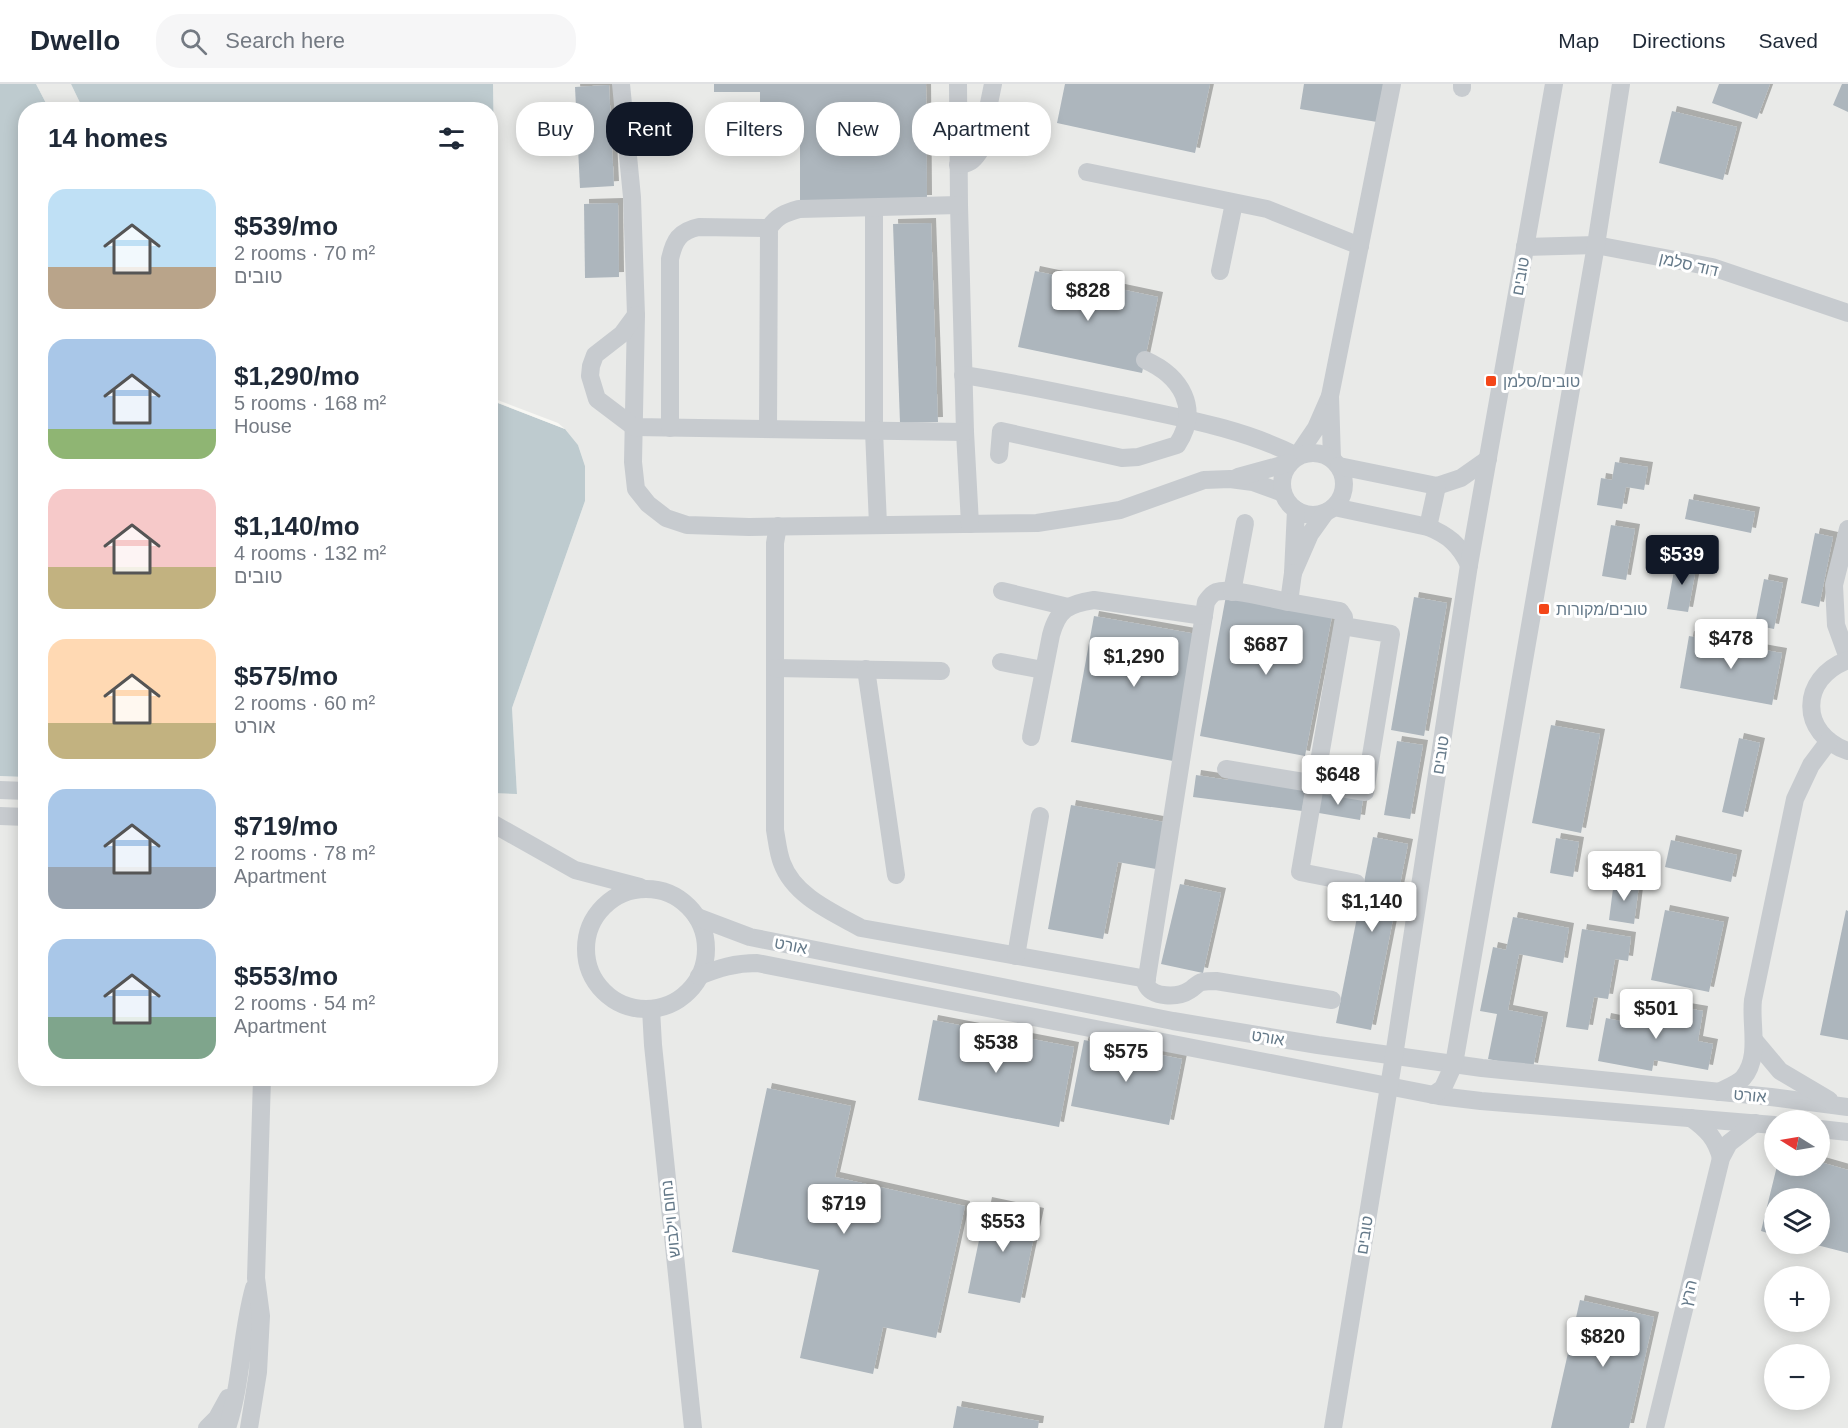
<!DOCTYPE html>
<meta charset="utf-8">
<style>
:root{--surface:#fff;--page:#f6f6f7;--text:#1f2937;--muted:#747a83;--line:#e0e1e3;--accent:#111827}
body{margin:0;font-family:Arial,"Noto Sans Hebrew",sans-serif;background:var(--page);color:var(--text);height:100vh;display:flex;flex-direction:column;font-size:22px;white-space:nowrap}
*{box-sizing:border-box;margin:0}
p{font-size:20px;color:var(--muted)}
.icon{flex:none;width:33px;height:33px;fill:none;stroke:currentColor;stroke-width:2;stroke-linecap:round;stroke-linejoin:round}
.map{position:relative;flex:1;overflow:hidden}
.panel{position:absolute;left:18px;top:18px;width:480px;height:984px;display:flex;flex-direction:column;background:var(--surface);border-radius:24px;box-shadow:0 3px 15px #0003}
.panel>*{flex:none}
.guide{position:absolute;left:516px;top:18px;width:570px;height:54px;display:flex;gap:12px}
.needle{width:39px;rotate:281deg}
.tools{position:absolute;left:1764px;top:1026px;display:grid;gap:12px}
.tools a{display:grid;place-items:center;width:66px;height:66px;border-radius:50%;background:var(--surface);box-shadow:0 3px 15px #0003;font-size:30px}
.price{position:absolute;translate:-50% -51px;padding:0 14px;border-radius:6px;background:#fff;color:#222;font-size:20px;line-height:39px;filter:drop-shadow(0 2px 3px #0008)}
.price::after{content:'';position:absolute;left:50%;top:36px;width:18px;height:14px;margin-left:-9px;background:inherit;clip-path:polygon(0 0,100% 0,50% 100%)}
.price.current{background:var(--accent);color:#fff}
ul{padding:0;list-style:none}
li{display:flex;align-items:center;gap:18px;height:150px;padding:0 30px}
li span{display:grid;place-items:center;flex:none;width:168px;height:120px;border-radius:18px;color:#555}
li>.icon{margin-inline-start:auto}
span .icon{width:72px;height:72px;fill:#fffc;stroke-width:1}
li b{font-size:26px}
h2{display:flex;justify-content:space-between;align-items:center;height:72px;padding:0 30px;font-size:26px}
.pill{padding:0 21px;border-radius:24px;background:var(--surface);box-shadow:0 3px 15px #0003;font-size:21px;line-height:54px}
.pill.current{background:var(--accent);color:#fff}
header{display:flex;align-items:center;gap:36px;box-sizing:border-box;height:84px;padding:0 30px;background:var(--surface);border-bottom:2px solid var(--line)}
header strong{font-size:28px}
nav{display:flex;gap:33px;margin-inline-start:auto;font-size:21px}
.search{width:420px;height:54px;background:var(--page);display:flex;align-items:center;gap:15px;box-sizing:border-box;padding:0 21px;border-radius:24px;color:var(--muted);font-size:22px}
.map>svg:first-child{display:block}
</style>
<header>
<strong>Dwello</strong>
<div class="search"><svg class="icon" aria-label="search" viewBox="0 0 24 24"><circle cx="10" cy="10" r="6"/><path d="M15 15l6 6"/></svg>Search here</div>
<nav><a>Map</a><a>Directions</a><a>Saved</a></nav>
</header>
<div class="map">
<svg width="1848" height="1344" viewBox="0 0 1848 1344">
<defs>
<filter id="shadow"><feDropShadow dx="5" dy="-5" stdDeviation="0" flood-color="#0004"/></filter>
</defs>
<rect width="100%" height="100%" fill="#f8f8f4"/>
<g fill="#e9eae8" fill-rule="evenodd">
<path d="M36,0H71L83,25H49Z"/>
<path d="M493,0H1848V1344H0V692L25,693L26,994H490L491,709L517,710L512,624L585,417V382L578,361L565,345L491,316V257L497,254ZM1774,1036H1820V1082H1774ZM1774,1114H1820V1160H1774ZM1774,1192H1820V1238H1774ZM1774,1270H1820V1316H1774Z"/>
</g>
<g fill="#becbcf">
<path d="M0,0H36L49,25L26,26L25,693L0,692Z"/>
<path d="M71,0H493L497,255L491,257L490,26L83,25Z"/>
<path d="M490,316L565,345L578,361L585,382V417L512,624L517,710L491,709Z"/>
</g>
<path fill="#f8f8f4" d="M490,313L558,339L565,345L491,316Z"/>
<g fill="#adb6bd" filter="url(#shadow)">
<path d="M714,0H926L927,116L800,117V42L760,43V8H714Z"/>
<path d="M1065,0H1210L1195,69L1057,39Z"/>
<path d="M1304,0H1383L1377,38L1300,25Z"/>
<path d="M1719,0H1770L1757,35L1712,19Z"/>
<path d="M1842,0H1848V28L1833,21Z"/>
<path d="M609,1L614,102L580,104L575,3Z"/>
<path d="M1672,27L1737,43L1723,96L1659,79Z"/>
<path d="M618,119L619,193L585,194L584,120Z"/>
<path d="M931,139L938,338L900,339L893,140Z"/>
<path d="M1035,187L1158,213L1142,289L1018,263Z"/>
<path d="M1615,378L1648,383L1644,406L1626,403L1622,425L1597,421L1601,394L1612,396Z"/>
<path d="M1689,415L1755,428L1751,449L1685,435Z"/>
<path d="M1611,441L1635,445L1626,496L1602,492Z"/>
<path d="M1815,449L1833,453L1819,523L1801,519Z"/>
<path d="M1676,476L1697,479L1688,528L1667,525Z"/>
<path d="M1764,495L1783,499L1774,545L1755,541Z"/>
<path d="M1226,512L1332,532L1305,672L1200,652Z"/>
<path d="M1414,513L1447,519L1424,652L1391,646Z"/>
<path d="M1094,532L1196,550L1173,677L1071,658Z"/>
<path d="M1689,552L1782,569L1772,621L1680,604Z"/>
<path d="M1551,641L1600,650L1581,749L1532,739Z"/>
<path d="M1739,654L1760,659L1743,733L1722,728Z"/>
<path d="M1397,657L1423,661L1410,735L1384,731Z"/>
<path d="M1196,691L1228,696L1229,691L1305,706L1302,727L1193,713Z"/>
<path d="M1317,707L1363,715L1360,736L1313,728Z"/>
<path d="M1071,721L1164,738L1156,785L1118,778L1103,855L1048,845Z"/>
<path d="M1373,753L1408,760L1371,946L1336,939Z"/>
<path d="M1556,754L1579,758L1573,793L1550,789Z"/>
<path d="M1671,756L1737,771L1731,798L1665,783Z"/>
<path d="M1614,797L1639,801L1634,840L1609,836Z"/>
<path d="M1180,800L1221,809L1203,889L1161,880Z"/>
<path d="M1665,826L1724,838L1709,908L1651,896Z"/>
<path d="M1846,826L1848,827V956L1820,951Z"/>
<path d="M1513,833L1569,844L1563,879L1519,870L1508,926L1543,933L1533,984L1488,975L1497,930L1480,927L1493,863L1506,866Z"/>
<path d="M1582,845L1631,853L1628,877L1615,875L1608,915L1594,913L1588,946L1566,943Z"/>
<path d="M1668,921L1703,927L1698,957L1713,960L1708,986L1654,976L1652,987L1598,977L1606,934L1630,939L1631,928L1666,934Z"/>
<path d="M933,936L1074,963L1059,1043L918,1016Z"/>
<path d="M1084,956L1182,975L1169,1041L1071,1022Z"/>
<path d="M767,1004L851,1022L835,1093L965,1122L936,1254L883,1243L873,1290L800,1274L819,1186L732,1168Z"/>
<path d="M1820,1078L1848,1086V1169L1813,1160H1820V1114H1774V1151L1761,1147L1777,1082H1820Z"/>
<path d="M987,1118L1039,1129L1020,1219L968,1209Z"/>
<path d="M1580,1216L1654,1233L1629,1344H1551Z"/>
<path d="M957,1322L1039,1337L1038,1344H953Z"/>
</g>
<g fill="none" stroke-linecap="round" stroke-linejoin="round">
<g stroke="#c7cbcf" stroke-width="18">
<path d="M621,0L632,113L636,231L633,378L636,405L648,420L666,434L687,441L749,443L1037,439L1120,426L1204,396L1230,395L1253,398L1283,409"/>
<path d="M958,0L959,121L965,348L970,440"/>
<path d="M1462,4V0"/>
<path d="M958,81C969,80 973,77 979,68L993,0"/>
<path d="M1087,88L1267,125L1360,162"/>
<path d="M874,124V347L878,441"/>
<path d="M1525,163L1596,161L1712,183L1848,229"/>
<path d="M1220,187L1234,119"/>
<path d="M636,231L622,250L595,271L591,282L590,292L597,315L634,343L965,348"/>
<path d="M963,291C1017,299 1069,311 1121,321C1181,334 1242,344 1297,372L1316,344L1330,312L1332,375"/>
<path d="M1330,312L1392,0"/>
<path d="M670,344V175C674,157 679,147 699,143L769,144"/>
<path d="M768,345L769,144C777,132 785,129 799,125L959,121"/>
<circle cx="1313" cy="400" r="31"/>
<path d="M999,371L1001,347L1122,374L1138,373L1177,361C1201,324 1181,292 1145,276"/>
<path d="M1339,382L1437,402L1461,394L1488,375"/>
<path d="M1238,393L1289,379"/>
<path d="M1334,423L1428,443C1448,451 1460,461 1469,481"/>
<path d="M1296,426L1293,489L1310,450L1325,429"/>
<path d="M778,442L775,459V746C777,757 778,769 782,779C794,812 832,828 861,844L1147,895"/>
<path d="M1428,443L1437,402"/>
<path d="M1848,445L1834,501L1836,541L1848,574"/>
<path d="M1293,489L1289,518C1271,515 1232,503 1216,508C1211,510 1209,514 1206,518L1146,900C1152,914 1178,914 1190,906C1194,904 1197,899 1202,898C1206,897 1212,897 1216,897L1332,916"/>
<path d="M1002,507L1068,523"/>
<path d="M1232,508L1245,439"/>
<path d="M1289,518L1340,527L1344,533L1300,788L1356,799"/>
<path d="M1848,576C1799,594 1799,650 1848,667"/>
<path d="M1001,578L1043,586"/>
<path d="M775,584L941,587"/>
<path d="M866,585L896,791"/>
<path d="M1031,653L1051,551C1058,525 1068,520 1094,516L1204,532"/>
<path d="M1226,685L1365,708L1391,550L1343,542"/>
<path d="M0,706L26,707"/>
<path d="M0,732L26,733"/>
<path d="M490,738L575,786L640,803"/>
<circle cx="646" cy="865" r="60"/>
<path d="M697,833L750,853L1173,937L1318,961L1482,984L1771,1013L1848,1023"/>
<path d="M1016,872L1040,732"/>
<path d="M699,892C719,884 735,879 757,879L1439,1012L1481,1017L1774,1041"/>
<path d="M651,925L653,961L693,1344"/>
<path d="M1754,956L1780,987L1829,1016"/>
<path d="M1719,1008C1726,1004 1737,1000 1743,994C1761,973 1750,940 1753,916L1795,715L1811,681L1829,657"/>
<path d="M1433,1011L1443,1004L1454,980L1596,161L1621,0"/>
<path d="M1691,1034C1707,1045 1716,1055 1721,1074"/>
<path d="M1820,1045L1848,1048"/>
<path d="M207,1344L217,1334L228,1314"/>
<path d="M227,1344C242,1299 241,1250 254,1204"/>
<path d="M249,1344L258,1288L261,1232L256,1194L262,994"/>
<path d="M1333,1344L1394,972L1469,481L1554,0"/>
<path d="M1655,1344L1721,1074L1729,1059L1755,1039"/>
</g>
</g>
<g fill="#f44618" stroke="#fff" stroke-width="2">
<rect x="1485" y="291" width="12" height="12" rx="3"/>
<rect x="1538" y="519" width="12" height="12" rx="3"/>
</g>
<g text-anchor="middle" stroke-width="6" stroke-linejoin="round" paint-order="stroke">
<g font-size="16" fill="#647989" stroke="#fff">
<text transform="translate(1689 180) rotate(13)" y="6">דוד סלמן</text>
<text transform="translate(1520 192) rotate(-80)" y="6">טובים</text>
<text transform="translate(1440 671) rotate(-81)" y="6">טובים</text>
<text transform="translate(791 861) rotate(11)" y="6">אורט</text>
<text transform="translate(1268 953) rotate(9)" y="6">אורט</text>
<text transform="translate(1750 1011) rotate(5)" y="6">אורט</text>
<text transform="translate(670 1135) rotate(-96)" y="6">נחום וילבוש</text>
<text transform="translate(1364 1151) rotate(-81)" y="6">טובים</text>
<text transform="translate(1688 1209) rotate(-76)" y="6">הרץ</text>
</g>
<g font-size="16" fill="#647989" stroke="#fff" text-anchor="start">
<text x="1503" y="303">טובים/סלמן</text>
<text x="1556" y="531">טובים/מקורות</text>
</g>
</g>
</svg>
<div class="tools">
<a><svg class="needle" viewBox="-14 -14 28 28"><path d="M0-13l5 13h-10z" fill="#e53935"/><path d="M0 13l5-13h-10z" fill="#747a83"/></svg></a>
<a><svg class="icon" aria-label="layers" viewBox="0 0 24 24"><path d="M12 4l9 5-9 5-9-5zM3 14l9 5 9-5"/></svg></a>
<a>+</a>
<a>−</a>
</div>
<b class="price" style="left:1088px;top:238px">$828</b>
<b class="price current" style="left:1682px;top:502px">$539</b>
<b class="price" style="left:1731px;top:586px">$478</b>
<b class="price" style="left:1266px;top:592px">$687</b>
<b class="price" style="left:1134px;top:604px">$1,290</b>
<b class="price" style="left:1338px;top:722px">$648</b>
<b class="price" style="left:1624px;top:818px">$481</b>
<b class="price" style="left:1372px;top:849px">$1,140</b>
<b class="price" style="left:1656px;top:956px">$501</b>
<b class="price" style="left:996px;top:990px">$538</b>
<b class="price" style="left:1126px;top:999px">$575</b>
<b class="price" style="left:844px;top:1151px">$719</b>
<b class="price" style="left:1003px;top:1169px">$553</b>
<b class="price" style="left:1603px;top:1284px">$820</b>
<div class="guide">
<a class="pill">Buy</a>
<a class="pill current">Rent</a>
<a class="pill">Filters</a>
<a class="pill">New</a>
<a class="pill">Apartment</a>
</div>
<section class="panel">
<h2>14 homes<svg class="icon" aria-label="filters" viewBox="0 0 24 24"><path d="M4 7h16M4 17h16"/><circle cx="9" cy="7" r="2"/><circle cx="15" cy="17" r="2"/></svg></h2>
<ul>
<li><span style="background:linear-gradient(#bfe0f5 65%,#b9a48a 0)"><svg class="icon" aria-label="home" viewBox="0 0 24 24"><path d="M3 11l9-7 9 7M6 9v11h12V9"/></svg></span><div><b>$539/mo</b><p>2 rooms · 70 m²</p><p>טובים</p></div></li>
<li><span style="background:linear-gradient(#a9c7e8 75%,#8fb573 0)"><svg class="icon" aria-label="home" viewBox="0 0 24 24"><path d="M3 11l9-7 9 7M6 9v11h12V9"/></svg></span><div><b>$1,290/mo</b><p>5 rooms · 168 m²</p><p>House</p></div></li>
<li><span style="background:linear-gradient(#f6c9c9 65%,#c2b280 0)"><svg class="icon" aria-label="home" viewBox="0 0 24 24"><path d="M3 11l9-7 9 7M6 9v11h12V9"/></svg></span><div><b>$1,140/mo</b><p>4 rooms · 132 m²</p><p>טובים</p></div></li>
<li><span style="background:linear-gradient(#ffd9b3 70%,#c2b280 0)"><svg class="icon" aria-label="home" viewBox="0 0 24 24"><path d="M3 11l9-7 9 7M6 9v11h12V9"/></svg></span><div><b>$575/mo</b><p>2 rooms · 60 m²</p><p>אורט</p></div></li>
<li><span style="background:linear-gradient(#a9c7e8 65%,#9aa5b1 0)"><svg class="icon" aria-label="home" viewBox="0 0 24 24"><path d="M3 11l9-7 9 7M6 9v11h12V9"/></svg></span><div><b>$719/mo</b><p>2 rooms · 78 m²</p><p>Apartment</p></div></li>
<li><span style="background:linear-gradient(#a9c7e8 65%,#7fa58c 0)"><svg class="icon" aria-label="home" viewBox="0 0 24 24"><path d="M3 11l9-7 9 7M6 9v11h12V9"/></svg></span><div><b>$553/mo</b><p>2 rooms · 54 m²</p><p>Apartment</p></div></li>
</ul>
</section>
</div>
